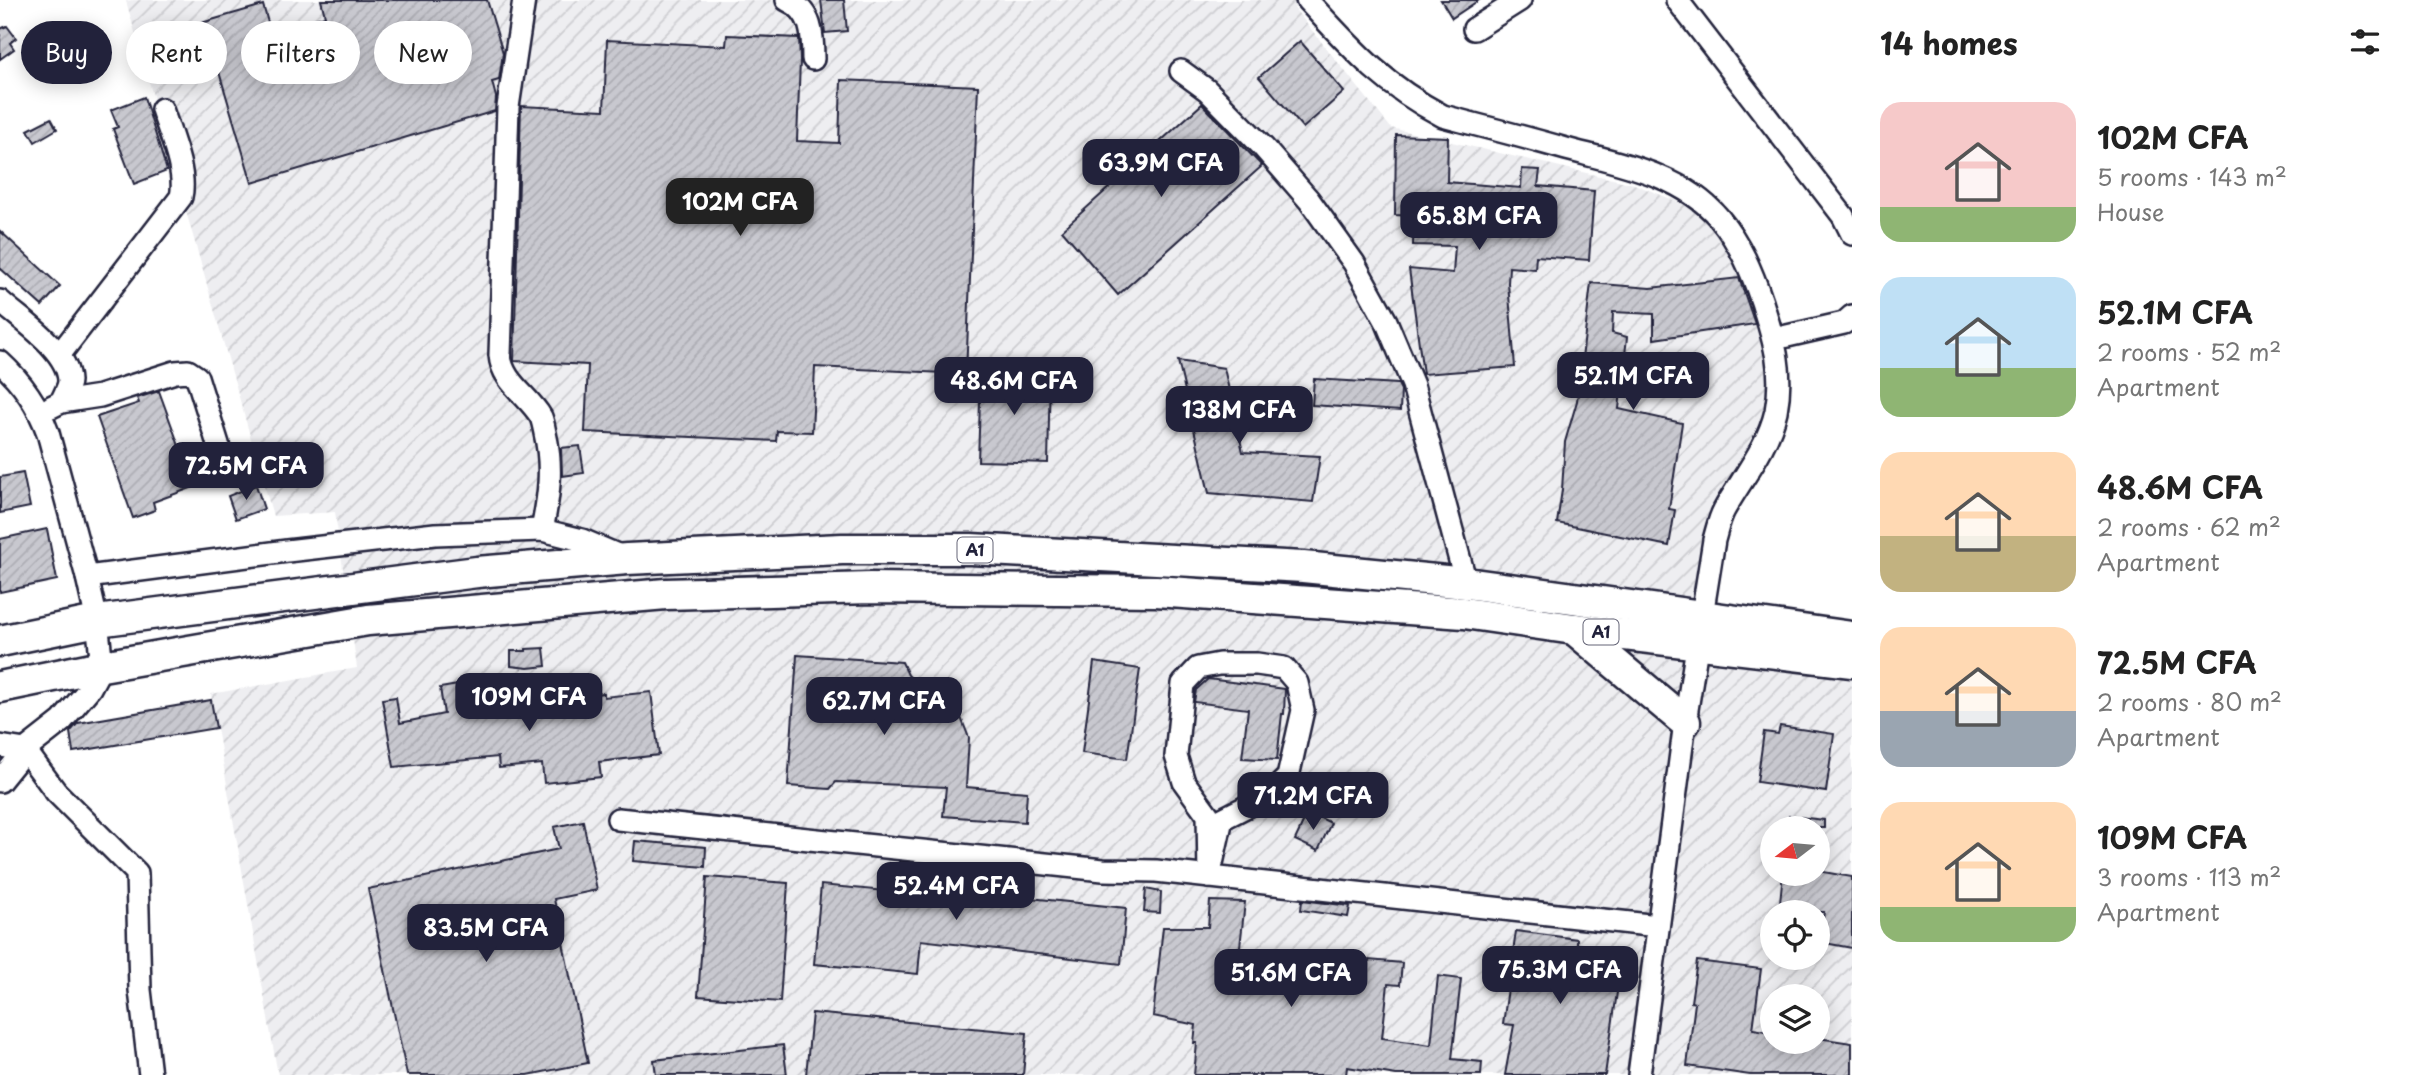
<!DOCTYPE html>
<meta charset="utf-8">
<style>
:root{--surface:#fff;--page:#f6f6f6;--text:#222;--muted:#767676;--accent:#22223b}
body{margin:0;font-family:"Playpen Sans",sans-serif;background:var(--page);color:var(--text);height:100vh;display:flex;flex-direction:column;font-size:26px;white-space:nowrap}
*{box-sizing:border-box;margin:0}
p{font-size:23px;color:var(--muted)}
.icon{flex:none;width:38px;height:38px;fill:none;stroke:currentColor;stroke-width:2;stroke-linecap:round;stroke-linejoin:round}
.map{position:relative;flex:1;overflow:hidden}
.side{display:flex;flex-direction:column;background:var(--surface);width:560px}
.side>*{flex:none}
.hud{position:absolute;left:21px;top:21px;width:665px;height:63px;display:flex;gap:14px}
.needle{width:46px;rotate:254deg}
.fabs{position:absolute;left:1760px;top:816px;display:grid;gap:14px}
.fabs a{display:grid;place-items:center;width:70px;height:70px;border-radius:50%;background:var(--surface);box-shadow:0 4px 18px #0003;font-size:35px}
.price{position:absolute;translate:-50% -60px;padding:0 16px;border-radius:14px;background:var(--accent);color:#fff;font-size:23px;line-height:46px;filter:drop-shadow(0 2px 4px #0008)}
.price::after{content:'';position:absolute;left:50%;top:42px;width:21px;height:16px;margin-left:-10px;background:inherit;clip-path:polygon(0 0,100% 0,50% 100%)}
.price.active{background:#222;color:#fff}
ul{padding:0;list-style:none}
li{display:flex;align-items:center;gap:21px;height:175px;padding:0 28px}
li span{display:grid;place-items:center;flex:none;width:196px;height:140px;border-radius:21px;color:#555}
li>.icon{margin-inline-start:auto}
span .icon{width:84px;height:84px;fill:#fffc;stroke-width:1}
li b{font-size:30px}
h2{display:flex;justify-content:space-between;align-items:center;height:84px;padding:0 28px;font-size:30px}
.pill{padding:0 24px;border-radius:32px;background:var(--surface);box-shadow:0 4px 18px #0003;font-size:24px;line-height:63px}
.pill.active{background:var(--accent);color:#fff}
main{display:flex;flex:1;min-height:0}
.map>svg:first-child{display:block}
</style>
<main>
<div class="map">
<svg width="1852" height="1075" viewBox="0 0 1852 1075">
<defs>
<pattern id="industrial-furrows" width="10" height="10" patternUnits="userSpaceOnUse" patternTransform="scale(1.75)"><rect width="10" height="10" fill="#eeeef1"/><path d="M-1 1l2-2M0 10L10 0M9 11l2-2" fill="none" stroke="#ccccd0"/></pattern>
<pattern id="building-hatch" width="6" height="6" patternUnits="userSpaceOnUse" patternTransform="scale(1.75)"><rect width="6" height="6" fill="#c8c8cf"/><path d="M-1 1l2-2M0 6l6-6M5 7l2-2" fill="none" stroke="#acacb3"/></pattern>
</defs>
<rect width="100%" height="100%" fill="#fff"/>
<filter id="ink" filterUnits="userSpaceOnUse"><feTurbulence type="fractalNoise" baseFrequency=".0143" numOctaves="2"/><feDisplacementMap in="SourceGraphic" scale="14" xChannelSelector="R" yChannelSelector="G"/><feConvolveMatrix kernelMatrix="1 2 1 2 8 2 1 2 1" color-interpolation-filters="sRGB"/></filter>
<g filter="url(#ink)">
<path fill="url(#industrial-furrows)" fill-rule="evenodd" d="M133,0H1308L1294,8L1391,128L1634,184L1703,212L1750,291L1773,393L1710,524L1716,608L1852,624V1075H278L211,694L357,668L335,512L273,516L126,1ZM1773,828H1818V873H1773ZM1773,912H1818V957H1773ZM1773,996H1818V1041H1773Z"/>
<g fill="url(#building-hatch)" stroke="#22223b" stroke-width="2">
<path d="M321,0H487L503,53L499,80L492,82L496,97L495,111L252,183L211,45L181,54L174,31L263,5L271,33L325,16Z"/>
<path d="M821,0H844L847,31L825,33Z"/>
<path d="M1441,0H1479L1452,18Z"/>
<path d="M7,26L16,38L10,43L14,49L0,59V29Z"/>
<path d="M727,35L799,38L800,60L797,141L839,143L841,80L978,86L966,374L815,367L812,432L777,431L776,441L585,432L588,365L514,361L521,106L604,110L607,40L726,46Z"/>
<path d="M1300,41L1344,92L1303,128L1259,77Z"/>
<path d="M144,97L167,171L134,184L113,129L118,127L111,110Z"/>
<path d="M1202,104L1262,166L1118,295L1062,230Z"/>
<path d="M51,118L57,129L35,142L28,130Z"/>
<path d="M1396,135L1448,137L1447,182L1521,188L1522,169L1540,170L1538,186L1594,191L1589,260L1536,256L1535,269L1509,267L1508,283L1515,367L1423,374L1409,269L1453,273L1455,246L1413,245L1414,216L1395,215Z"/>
<path d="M0,231L60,286L42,306L0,268Z"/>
<path d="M1739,278L1755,324L1654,339V314L1613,312L1612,333L1627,337L1619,409L1682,423L1669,509L1675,510L1669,546L1557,523L1562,490L1565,442L1577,401L1591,283L1650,288Z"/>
<path d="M1178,361L1224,368L1243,452L1320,456L1313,502L1209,493Z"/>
<path d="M981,371L1050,373L1048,463L978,461Z"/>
<path d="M1314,379L1398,384L1401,390L1400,411L1312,405Z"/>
<path d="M159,391L194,487L153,502L155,510L133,518L97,417L139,403L137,398Z"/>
<path d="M580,446L584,473L562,476L561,448Z"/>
<path d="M23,473L30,507L0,513V477Z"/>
<path d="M256,485L264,509L236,519L228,496Z"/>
<path d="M47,529L57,580L0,592V539Z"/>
<path d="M544,648L546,666L528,668L511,666V651H526V649Z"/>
<path d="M797,655L902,662L908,675L920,687L918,701L960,715L969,738L966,787L1027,792L1025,822L943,816L946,787L836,782L830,789L788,786Z"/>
<path d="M1094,662L1140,669L1127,759L1082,753Z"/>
<path d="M1208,679L1285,689L1284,714H1282L1277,760L1242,758L1248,709L1194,702L1196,690Z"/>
<path d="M464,684L468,710L604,693V697L651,692L659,755L599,762L601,777L544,783L542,764L499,768L498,757L394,767L382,699L396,697L400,723L444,714L440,688Z"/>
<path d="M211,700L216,728L73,752L70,732L78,723Z"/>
<path d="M1780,726L1834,734L1826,792L1757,782L1764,732L1778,734Z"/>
<path d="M1308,812L1331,823L1318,851L1295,840Z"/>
<path d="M1789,816L1824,820V828H1788Z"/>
<path d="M583,821L597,890L554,899L588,1063L528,1075H407L368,889L559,849L554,827Z"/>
<path d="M635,841L706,847L705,867L633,861Z"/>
<path d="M899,862L993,872L991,894L1126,908L1121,964L921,940L918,974L814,964L821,885L896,892Z"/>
<path d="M1818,871L1852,877V948L1819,942L1824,912H1779L1783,873H1818Z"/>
<path d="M707,877L788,883L780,1002L698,996Z"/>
<path d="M1146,889L1161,892L1160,913L1144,912Z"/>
<path d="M1302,900L1350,906L1348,917L1301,910Z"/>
<path d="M1210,901L1245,902L1239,956L1368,970L1369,960L1402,963L1400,985L1388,984L1382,1038L1431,1045L1438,976L1461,979L1452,1059L1482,1062L1481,1075H1396L1347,1067L1346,1075H1194L1197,1043H1194L1196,1025L1153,1016L1163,927H1208Z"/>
<path d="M1516,931L1577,939V944L1623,951L1605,1075H1505L1514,1025L1503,1024Z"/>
<path d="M1697,961L1761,969L1753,1029L1773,1032V1041H1818V1038L1852,1043V1075H1750L1687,1066L1695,1003L1691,1002Z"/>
<path d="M812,1013L1027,1033L1023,1075H806Z"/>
<path d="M783,1045L787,1075H656L654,1060Z"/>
</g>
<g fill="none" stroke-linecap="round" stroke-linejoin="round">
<g stroke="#22223b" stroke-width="26">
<g id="minor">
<path d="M524,0L508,107L500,355C502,382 528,395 541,417C543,422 544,428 545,433C553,467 549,496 542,530"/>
<path d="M787,0C812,11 813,35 813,59"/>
<path d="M1307,0C1352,49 1382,84 1443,116C1484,127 1525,137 1566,149C1618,163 1682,174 1719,218C1740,243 1752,272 1762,302C1774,341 1784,370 1776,411C1768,447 1742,478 1724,510C1719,519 1717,530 1714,540L1685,722L1639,1075"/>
<path d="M1677,0L1843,216L1852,234"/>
<path d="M1474,29L1520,0"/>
<path d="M1181,71L1207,90L1263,147L1309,200L1354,263L1386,321L1413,385L1466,583"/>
<path d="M0,301C22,321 68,350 69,381C69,387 64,395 61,402L51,407"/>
<path d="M1774,339L1844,323L1852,316"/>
<path d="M60,354L181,197C187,172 170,134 162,109"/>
<path d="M0,362C22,382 38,405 48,433L87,577L97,621L102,666L90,688L62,721L25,750L0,781"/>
<path d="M61,402L100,396L175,372L188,371L197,377L222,457"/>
<path d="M87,577L287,551L435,534L542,530L582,540L622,557"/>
<path d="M1219,664H1257L1284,668L1297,683L1303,710L1288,777L1269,795L1222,819L1209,877L1208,815L1184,782L1176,756L1183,684L1198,668Z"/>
<path d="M0,746L25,750L56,792L137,873L140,990L150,1075"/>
<path d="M618,819L1103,870L1156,871L1658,926"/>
</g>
</g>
<g stroke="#22223b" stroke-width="35">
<g id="highway">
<path d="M1574,629L1685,722"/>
<path d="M0,641L97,621L477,572L627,559L842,549H971L1303,567L1466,583L1852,637"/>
<path d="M0,687L102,666L368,620L666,594L870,588L1156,591L1464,613L1574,629L1852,662"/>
</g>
</g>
<use href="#minor" stroke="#fff" stroke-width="21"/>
<use href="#highway" stroke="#fff" stroke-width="30"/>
</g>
</g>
<g text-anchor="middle" stroke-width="5" stroke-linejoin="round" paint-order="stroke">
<g fill="#fff" stroke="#646476" stroke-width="2">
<rect x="957.5" y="537.5" width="35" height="25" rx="5"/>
<rect x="1583.5" y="619.5" width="35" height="25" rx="5"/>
</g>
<g font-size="16" font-weight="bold" fill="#22223b">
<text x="975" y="556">A1</text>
<text x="1601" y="638">A1</text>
</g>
</g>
</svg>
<div class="fabs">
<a><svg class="needle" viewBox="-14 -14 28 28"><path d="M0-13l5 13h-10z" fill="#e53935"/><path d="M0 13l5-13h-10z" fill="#767676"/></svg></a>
<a><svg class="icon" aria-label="locate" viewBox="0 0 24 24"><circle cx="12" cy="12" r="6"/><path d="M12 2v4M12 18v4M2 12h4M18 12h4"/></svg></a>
<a><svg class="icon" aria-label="layers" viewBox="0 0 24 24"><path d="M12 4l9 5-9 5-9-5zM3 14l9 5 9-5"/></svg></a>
</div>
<b class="price" style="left:1161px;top:199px">63.9M CFA</b>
<b class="price active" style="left:740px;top:238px">102M CFA</b>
<b class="price" style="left:1479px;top:252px">65.8M CFA</b>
<b class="price" style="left:1633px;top:412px">52.1M CFA</b>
<b class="price" style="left:1014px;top:417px">48.6M CFA</b>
<b class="price" style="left:1239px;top:446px">138M CFA</b>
<b class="price" style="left:246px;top:502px">72.5M CFA</b>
<b class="price" style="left:529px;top:733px">109M CFA</b>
<b class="price" style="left:884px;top:737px">62.7M CFA</b>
<b class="price" style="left:1313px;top:832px">71.2M CFA</b>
<b class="price" style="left:956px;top:922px">52.4M CFA</b>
<b class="price" style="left:486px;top:964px">83.5M CFA</b>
<b class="price" style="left:1560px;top:1006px">75.3M CFA</b>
<b class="price" style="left:1291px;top:1009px">51.6M CFA</b>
<div class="hud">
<a class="pill active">Buy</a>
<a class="pill">Rent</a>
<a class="pill">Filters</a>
<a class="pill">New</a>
</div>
</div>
<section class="side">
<h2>14 homes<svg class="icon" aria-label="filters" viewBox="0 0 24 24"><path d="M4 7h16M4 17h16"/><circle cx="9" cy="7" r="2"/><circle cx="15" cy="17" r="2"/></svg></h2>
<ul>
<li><span style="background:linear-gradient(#f6c9c9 75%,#8fb573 0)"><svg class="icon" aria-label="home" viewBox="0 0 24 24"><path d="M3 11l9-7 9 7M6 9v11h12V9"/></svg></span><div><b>102M CFA</b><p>5 rooms · 143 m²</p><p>House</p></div></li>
<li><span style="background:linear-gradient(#bfe0f5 65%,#8fb573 0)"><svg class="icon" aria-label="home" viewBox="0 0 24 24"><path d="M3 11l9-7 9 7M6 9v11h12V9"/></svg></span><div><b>52.1M CFA</b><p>2 rooms · 52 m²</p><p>Apartment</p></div></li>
<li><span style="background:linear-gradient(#ffd9b3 60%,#c2b280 0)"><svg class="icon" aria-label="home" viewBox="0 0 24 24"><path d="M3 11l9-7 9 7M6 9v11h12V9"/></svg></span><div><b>48.6M CFA</b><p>2 rooms · 62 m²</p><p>Apartment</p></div></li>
<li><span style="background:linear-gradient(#ffd9b3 60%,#9aa5b1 0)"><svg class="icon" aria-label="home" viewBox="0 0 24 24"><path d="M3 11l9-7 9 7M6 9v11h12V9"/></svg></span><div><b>72.5M CFA</b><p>2 rooms · 80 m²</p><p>Apartment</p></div></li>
<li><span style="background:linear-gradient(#ffd9b3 75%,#8fb573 0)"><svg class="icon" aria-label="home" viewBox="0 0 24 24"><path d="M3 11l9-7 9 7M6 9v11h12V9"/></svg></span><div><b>109M CFA</b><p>3 rooms · 113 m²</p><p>Apartment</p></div></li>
</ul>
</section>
</main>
